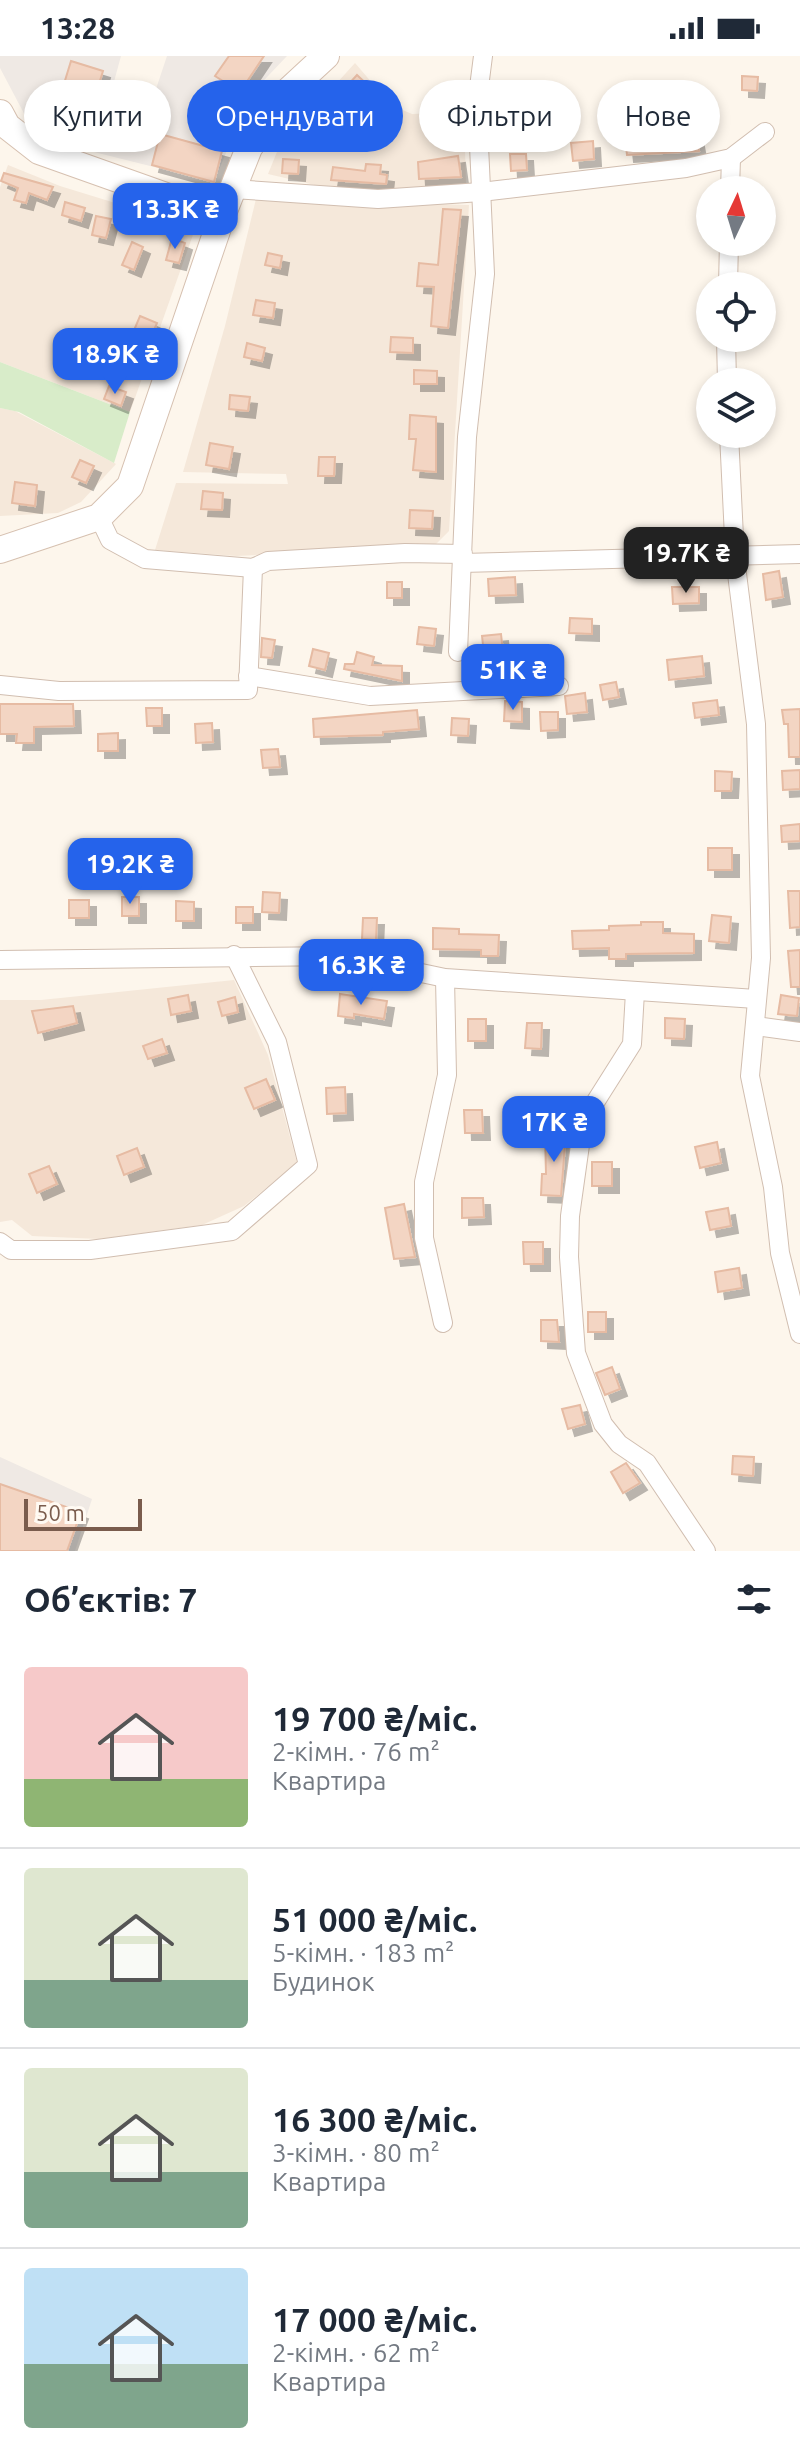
<!DOCTYPE html>
<html lang="uk">
<meta charset="utf-8">
<style>
:root{--surface:#fff;--page:#f6f6f7;--text:#1f2937;--muted:#747a83;--line:#e0e1e3;--accent:#2563eb}
body{margin:0;font-family:Ubuntu,sans-serif;background:var(--page);color:var(--text);height:100vh;display:flex;flex-direction:column;font-size:30px;white-space:nowrap}
*{box-sizing:border-box;margin:0}
p{font-size:26px;color:var(--muted)}
.icon{flex:none;width:44px;height:44px;fill:none;stroke:currentColor;stroke-width:2;stroke-linecap:round;stroke-linejoin:round}
.map{position:relative;height:1495px;overflow:hidden}
.drawer{display:flex;flex-direction:column;background:var(--surface);flex:1}
.drawer>*{flex:none}
.banner{position:absolute;left:24px;top:24px;width:752px;height:72px;display:flex;gap:16px}
.needle{width:52px;rotate:4deg}
.fabs{position:absolute;left:696px;top:120px;display:grid;gap:16px}
.fabs a{display:grid;place-items:center;width:80px;height:80px;border-radius:50%;background:var(--surface);box-shadow:0 4px 12px #0003;font-size:40px}
.scale{position:absolute;left:24px;bottom:20px;width:118px;box-sizing:border-box;padding-left:8px;border:4px solid #7a5c4d;border-top:0;font-size:22px;line-height:28px;white-space:nowrap;color:#7a5c4d;-webkit-text-stroke:6px #fffaf3;paint-order:stroke}
.price{position:absolute;translate:-50% -68px;padding:0 18px;border-radius:16px;background:var(--accent);color:#fff;font-size:26px;line-height:52px;filter:drop-shadow(0 2px 4px #0008)}
.price::after{content:'';position:absolute;left:50%;top:48px;width:24px;height:18px;margin-left:-12px;background:inherit;clip-path:polygon(0 0,100% 0,50% 100%)}
.price.active{background:#222;color:#fff}
ul{padding:0;list-style:none}
li{display:flex;align-items:center;gap:24px;height:200px;padding:0 24px}
li+li{border-top:2px solid var(--line)}
li span{display:grid;place-items:center;flex:none;width:224px;height:160px;border-radius:8px;color:#555}
li>.icon{margin-inline-start:auto}
span .icon{width:96px;height:96px;fill:#fffc;stroke-width:1}
li b{font-size:34px}
h2{display:flex;justify-content:space-between;align-items:center;height:96px;padding:0 24px;font-size:34px}
.tag{padding:0 28px;border-radius:36px;background:var(--surface);box-shadow:0 4px 12px #0003;font-size:28px;line-height:72px}
.tag.active{background:var(--accent);color:#fff}
.status{display:flex;justify-content:space-between;align-items:center;height:56px;padding:0 40px;background:var(--surface);direction:ltr}
.status svg{height:22px;fill:currentColor}
.map>svg:first-child{display:block}
</style>
<div class="status"><b>13:28</b><svg viewBox="0 0 49 12"><path d="M0 12V9h3v3zM5 12V6h3v6zM10 12V3h3v9zM15 12V0h3v12zM26 1h20v11H26zM47 4h2v5h-2z"/></svg></div>
<div class="map">
<svg width="800" height="1495" viewBox="0 0 800 1495">
<defs>
<filter id="shadow"><feDropShadow dx="7" dy="7" stdDeviation="0" flood-color="#0004"/></filter>
</defs>
<rect width="100%" height="100%" fill="#fdf6ec"/>
<g fill="#f5e8da">
<path d="M355,7L391,49L412,58L460,56L464,59L466,128L385,137L319,130L268,118L279,91Z"/>
<path d="M8,109L60,130L151,158L148,167L165,173L167,167L194,176L130,356L0,306V131Z"/>
<path d="M256,143L469,149L449,475L435,489L237,500L155,494L176,427L288,428L286,418L183,416L225,270Z"/>
<path d="M0,352L15,355L116,408L81,446L58,457L0,460Z"/>
<path d="M234,924L268,999L297,1107L244,1150L202,1169L99,1183L32,1180L12,1164L0,1166V944H41Z"/>
</g>
<g fill="#efe9e4">
<path d="M0,0H121L109,44L149,54L167,0H287L250,39L214,126L94,96L28,65L0,12Z"/>
<path d="M0,1401L92,1443L75,1495H0Z"/>
</g>
<path fill="#d8ecc9" d="M0,306L130,356L114,407L19,356L0,352Z"/>
<g fill="#f3d5c3" stroke="#e6bba3" stroke-width="2" filter="url(#shadow)">
<path d="M229,0H264L240,36L215,20Z"/>
<path d="M71,5L103,15L87,67L55,57Z"/>
<path d="M357,19L371,32L360,43L347,30Z"/>
<path d="M742,20L758,21L757,35L742,34Z"/>
<path d="M659,76V84L696,78L699,95L627,99L626,90L645,86L644,77Z"/>
<path d="M160,78L222,95L214,126L152,109Z"/>
<path d="M593,85L594,103L573,105L571,87Z"/>
<path d="M510,98H526L527,114L511,115Z"/>
<path d="M458,100L461,121L419,123L418,106Z"/>
<path d="M283,103L299,104L298,118L282,117Z"/>
<path d="M366,108L381,109L380,118L387,119L386,128L331,124L333,111L365,115Z"/>
<path d="M4,117L53,131L47,144L29,137L26,147L14,144L18,132L1,125Z"/>
<path d="M65,146L85,152L81,165L62,159Z"/>
<path d="M443,153L461,154L448,272L431,270L434,231L417,230L419,207L438,209Z"/>
<path d="M96,160L111,163L106,182L92,179Z"/>
<path d="M172,182L185,187L179,207L166,204Z"/>
<path d="M132,186L143,191L134,214L122,209Z"/>
<path d="M268,197L282,200L280,212L265,209Z"/>
<path d="M256,244L275,247L273,262L253,259Z"/>
<path d="M140,260L157,267L149,286L132,279Z"/>
<path d="M391,281L413,282V297L390,296Z"/>
<path d="M247,287L265,292L262,305L244,301Z"/>
<path d="M414,314L437,315V328H414Z"/>
<path d="M109,330L126,336L121,350L104,343Z"/>
<path d="M230,339L250,341L248,355L229,353Z"/>
<path d="M410,359L436,361V416L413,414L416,383H409Z"/>
<path d="M210,387L233,391L229,413L206,409Z"/>
<path d="M319,401H335L334,420H318Z"/>
<path d="M80,404L94,410L86,427L72,421Z"/>
<path d="M15,426L37,429L35,450L12,447Z"/>
<path d="M203,435L223,437L222,454L201,453Z"/>
<path d="M410,454L433,455L432,473L409,472Z"/>
<path d="M779,515L783,541L766,544L763,518Z"/>
<path d="M515,521L516,539L489,540L488,523Z"/>
<rect x="387" y="526" width="15" height="16"/>
<path d="M672,531H699V547L673,548Z"/>
<path d="M570,562L592,563V578L569,577Z"/>
<path d="M419,571L436,573L434,590L417,588Z"/>
<path d="M501,578L503,596L484,598L482,580Z"/>
<path d="M262,582L275,584L272,602L261,601Z"/>
<path d="M313,593L329,597L325,614L309,610Z"/>
<path d="M357,596L374,601L372,609L402,610V625L344,613L345,608H354Z"/>
<path d="M702,600L704,620L669,624L667,604Z"/>
<path d="M616,626L619,641L603,644L600,629Z"/>
<path d="M585,637L587,656L567,658L565,640Z"/>
<path d="M717,644L719,659L695,662L693,647Z"/>
<path d="M505,645L522,646V666L504,665Z"/>
<path d="M0,648H73L74,670L34,671V687H16L17,678H0Z"/>
<path d="M146,652H162V670H147Z"/>
<path d="M800,653V701H789L788,668H784L782,654Z"/>
<path d="M417,654L419,673L383,676V679L314,681L313,663Z"/>
<path d="M540,656H558V674L541,675Z"/>
<path d="M452,662L469,663L468,680L451,679Z"/>
<path d="M212,667L213,686L196,687L195,668Z"/>
<path d="M118,677V695H98V678Z"/>
<path d="M278,693L280,711L263,712L261,694Z"/>
<path d="M800,714V733L783,734L782,715Z"/>
<path d="M715,715L732,716L731,735H715Z"/>
<path d="M800,768V785L782,786L781,770Z"/>
<rect x="708" y="792" width="24" height="22"/>
<path d="M788,835H800V871L790,872Z"/>
<path d="M263,836L280,837L279,857L262,856Z"/>
<rect x="122" y="841" width="17" height="19"/>
<rect x="69" y="844" width="20" height="18"/>
<path d="M176,845L194,846V865H176Z"/>
<rect x="236" y="851" width="17" height="16"/>
<path d="M712,859L731,861L729,887L709,885Z"/>
<path d="M363,862H377L376,884L362,883Z"/>
<path d="M641,866H663V877L694,878V897L626,898V903H609V892L573,893L572,875L609,874V870L641,869Z"/>
<path d="M433,872L459,873V878L499,879L498,900H481V894L433,893Z"/>
<path d="M800,894V931H791L788,895Z"/>
<path d="M340,938L387,945L384,963L354,958V962L338,960Z"/>
<path d="M188,939L191,955L171,959L168,943Z"/>
<path d="M781,939L799,942L797,960L778,958Z"/>
<path d="M235,941L238,956L222,960L218,946Z"/>
<path d="M73,950L77,967L38,977L32,955Z"/>
<path d="M665,962L685,963L684,983L665,982Z"/>
<rect x="468" y="963" width="18" height="22"/>
<path d="M527,967H542L541,993L525,992Z"/>
<path d="M162,983L167,997L148,1003L143,990Z"/>
<path d="M266,1023L275,1044L254,1053L245,1032Z"/>
<path d="M345,1031L346,1057L327,1058L326,1032Z"/>
<path d="M464,1054H482L483,1077H465Z"/>
<path d="M566,1076L561,1140L541,1139L542,1118H546L545,1077Z"/>
<path d="M717,1086L721,1107L700,1112L695,1091Z"/>
<path d="M137,1092L144,1111L124,1119L117,1100Z"/>
<rect x="592" y="1106" width="20" height="24"/>
<path d="M49,1110L57,1128L37,1137L29,1118Z"/>
<path d="M462,1142H483L484,1161L462,1162Z"/>
<path d="M404,1148L415,1201L394,1203L385,1152Z"/>
<path d="M728,1152L731,1170L710,1174L706,1156Z"/>
<path d="M523,1186H543V1208H524Z"/>
<path d="M739,1212L742,1232L718,1236L715,1216Z"/>
<rect x="588" y="1256" width="18" height="20"/>
<path d="M541,1264H557L559,1286L541,1285Z"/>
<path d="M612,1311L620,1333L605,1339L596,1317Z"/>
<path d="M580,1349L585,1368L568,1373L562,1353Z"/>
<path d="M733,1400L754,1401L753,1420L732,1418Z"/>
<path d="M626,1407L640,1427L623,1437L611,1416Z"/>
<path d="M0,1428L81,1456L67,1495H0Z"/>
</g>
<g fill="none" stroke-linecap="round" stroke-linejoin="round">
<g stroke="#d1beb0" stroke-width="20">
<g id="street">
<path d="M233,133L378,143L481,136L686,112L731,102L765,76"/>
<path d="M730,134L731,102"/>
<path d="M728,230L729,186"/>
<path d="M726,282L727,326"/>
<path d="M729,378L735,502L756,668L761,902L750,1020L773,1131L780,1197L800,1278"/>
<path d="M99,461L110,484L145,503L253,512L268,505L405,497L463,498"/>
<path d="M462,507L800,498"/>
<path d="M458,596L467,381L485,218L477,47L483,0"/>
<path d="M248,620L370,640L559,630"/>
<path d="M0,629L59,635L248,634L253,512"/>
<path d="M0,904L341,900L445,922L756,943"/>
<path d="M635,936L632,988L589,1056L580,1089L570,1160L569,1201L576,1297L603,1368L619,1388L647,1407L706,1495"/>
<path d="M756,970L800,976"/>
<path d="M0,1186L11,1194H90L232,1175L308,1109L277,986L234,899"/>
<path d="M443,1267L424,1182V1126L447,1019L445,922"/>
</g>
</g>
<g stroke="#d6c0b0" stroke-width="28">
<g id="secondary">
<path d="M0,57L7,70L39,95L222,160"/>
<path d="M0,494L99,461L130,430L222,160L249,92L287,36L326,0"/>
</g>
</g>
<use href="#street" stroke="#fff" stroke-width="18"/>
<use href="#secondary" stroke="#fff" stroke-width="26"/>
</g>
</svg>
<div class="fabs">
<a><svg class="needle" viewBox="-14 -14 28 28"><path d="M0-13l5 13h-10z" fill="#e53935"/><path d="M0 13l5-13h-10z" fill="#747a83"/></svg></a>
<a><svg class="icon" aria-label="locate" viewBox="0 0 24 24"><circle cx="12" cy="12" r="6"/><path d="M12 2v4M12 18v4M2 12h4M18 12h4"/></svg></a>
<a><svg class="icon" aria-label="layers" viewBox="0 0 24 24"><path d="M12 4l9 5-9 5-9-5zM3 14l9 5 9-5"/></svg></a>
</div>
<div class="scale">50 m</div>
<b class="price" style="left:175px;top:195px">13.3K ₴</b>
<b class="price" style="left:115px;top:340px">18.9K ₴</b>
<b class="price active" style="left:686px;top:539px">19.7K ₴</b>
<b class="price" style="left:513px;top:656px">51K ₴</b>
<b class="price" style="left:130px;top:850px">19.2K ₴</b>
<b class="price" style="left:361px;top:951px">16.3K ₴</b>
<b class="price" style="left:554px;top:1108px">17K ₴</b>
<div class="banner">
<a class="tag">Купити</a>
<a class="tag active">Орендувати</a>
<a class="tag">Фільтри</a>
<a class="tag">Нове</a>
</div>
</div>
<section class="drawer">
<h2>Об’єктів: 7<svg class="icon" aria-label="filters" viewBox="0 0 24 24"><path d="M4 7h16M4 17h16"/><circle cx="9" cy="7" r="2"/><circle cx="15" cy="17" r="2"/></svg></h2>
<ul>
<li><span style="background:linear-gradient(#f6c9c9 70%,#8fb573 0)"><svg class="icon" aria-label="home" viewBox="0 0 24 24"><path d="M3 11l9-7 9 7M6 9v11h12V9"/></svg></span><div><b>19 700 ₴/міс.</b><p>2-кімн. · 76 m²</p><p>Квартира</p></div></li>
<li><span style="background:linear-gradient(#dfe7d0 70%,#7fa58c 0)"><svg class="icon" aria-label="home" viewBox="0 0 24 24"><path d="M3 11l9-7 9 7M6 9v11h12V9"/></svg></span><div><b>51 000 ₴/міс.</b><p>5-кімн. · 183 m²</p><p>Будинок</p></div></li>
<li><span style="background:linear-gradient(#dfe7d0 65%,#7fa58c 0)"><svg class="icon" aria-label="home" viewBox="0 0 24 24"><path d="M3 11l9-7 9 7M6 9v11h12V9"/></svg></span><div><b>16 300 ₴/міс.</b><p>3-кімн. · 80 m²</p><p>Квартира</p></div></li>
<li><span style="background:linear-gradient(#bfe0f5 60%,#7fa58c 0)"><svg class="icon" aria-label="home" viewBox="0 0 24 24"><path d="M3 11l9-7 9 7M6 9v11h12V9"/></svg></span><div><b>17 000 ₴/міс.</b><p>2-кімн. · 62 m²</p><p>Квартира</p></div></li>
</ul>
</section>
